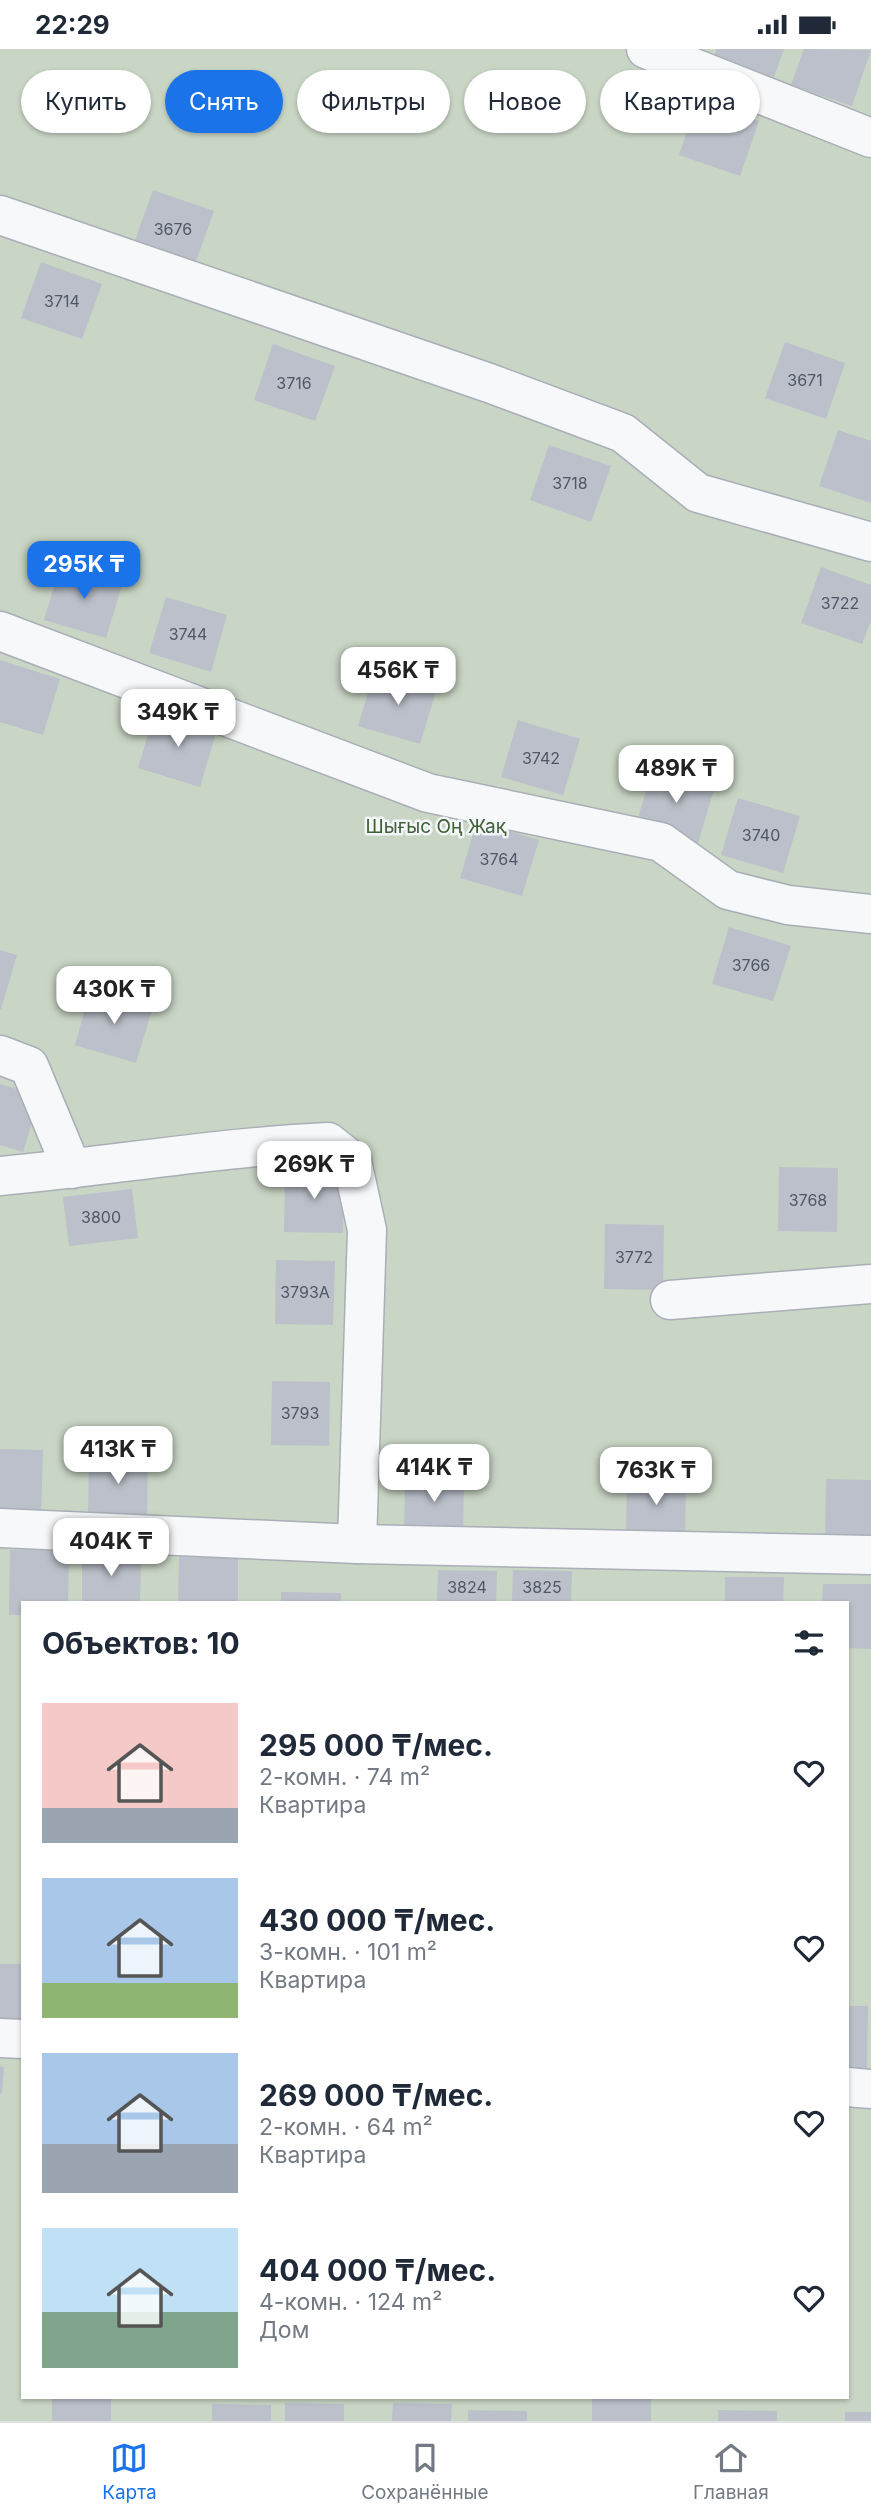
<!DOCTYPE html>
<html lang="ru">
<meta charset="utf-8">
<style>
:root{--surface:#fff;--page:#f2f2f3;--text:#1f2937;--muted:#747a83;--line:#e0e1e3;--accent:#1a73e8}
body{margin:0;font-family:Inter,sans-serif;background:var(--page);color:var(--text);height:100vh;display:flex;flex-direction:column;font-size:26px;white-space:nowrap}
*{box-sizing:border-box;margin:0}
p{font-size:23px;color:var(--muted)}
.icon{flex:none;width:38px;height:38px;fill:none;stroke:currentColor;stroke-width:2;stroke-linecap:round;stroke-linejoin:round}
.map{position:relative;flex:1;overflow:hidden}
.sheet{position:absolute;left:21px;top:1552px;width:828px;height:798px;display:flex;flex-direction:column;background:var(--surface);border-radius:0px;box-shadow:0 2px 5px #0004}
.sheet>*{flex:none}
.top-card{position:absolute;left:21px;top:21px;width:830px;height:63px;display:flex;gap:14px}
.price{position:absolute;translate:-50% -60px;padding:0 16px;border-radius:14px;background:#fff;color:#222;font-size:23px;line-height:46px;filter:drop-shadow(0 2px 4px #0008)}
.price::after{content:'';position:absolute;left:50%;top:42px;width:21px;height:16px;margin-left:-10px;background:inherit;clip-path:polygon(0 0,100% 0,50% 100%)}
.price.on{background:var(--accent);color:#fff}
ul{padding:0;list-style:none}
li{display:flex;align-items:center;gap:21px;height:175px;padding:0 21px}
li span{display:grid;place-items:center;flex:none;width:196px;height:140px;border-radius:0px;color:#555}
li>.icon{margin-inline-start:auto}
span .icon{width:84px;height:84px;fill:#fffc;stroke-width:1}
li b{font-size:30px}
h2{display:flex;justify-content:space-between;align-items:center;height:84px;padding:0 21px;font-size:30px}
.tag{padding:0 24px;border-radius:32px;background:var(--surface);box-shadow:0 2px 5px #0004;font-size:24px;line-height:63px}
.tag.on{background:var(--accent);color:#fff}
.status{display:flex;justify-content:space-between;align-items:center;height:49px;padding:0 35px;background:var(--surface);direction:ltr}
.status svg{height:19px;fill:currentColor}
.dock{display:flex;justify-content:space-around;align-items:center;height:98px;border-top:2px solid var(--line);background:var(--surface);font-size:19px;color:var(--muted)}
.dock a{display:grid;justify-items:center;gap:4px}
.dock .on{color:var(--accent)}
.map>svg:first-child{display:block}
</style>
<div class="status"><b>22:29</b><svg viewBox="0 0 49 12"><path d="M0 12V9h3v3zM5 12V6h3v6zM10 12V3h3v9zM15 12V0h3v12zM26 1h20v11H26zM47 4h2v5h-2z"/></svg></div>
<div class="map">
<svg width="871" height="2372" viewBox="0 0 871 2372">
<rect width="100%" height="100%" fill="#e4e7ec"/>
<path fill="#c9d6c5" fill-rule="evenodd" d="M0,0H871V2372H0ZM23,1554H847V2348H23Z"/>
<g fill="#bbc0ca">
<path d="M716,0H784L774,28L714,7Z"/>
<path d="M804,0L871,1L852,57L791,36Z"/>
<path d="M698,50L759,72L740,127L679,106Z"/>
<path d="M153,141L214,162L194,218L133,197Z"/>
<path d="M41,213L102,235L82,290L21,269Z"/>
<path d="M785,293L845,314L826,370L765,349Z"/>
<path d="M273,295L335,317L315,372L254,351Z"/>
<path d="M838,381L871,392V454L819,437Z"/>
<path d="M549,396L611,417L591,473L530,451Z"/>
<path d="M61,515L123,533L106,589L44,571Z"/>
<path d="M821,518L871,536V571L862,595L801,574Z"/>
<path d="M166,548L227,566L211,623L149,604Z"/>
<path d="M0,611L60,630L43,686L0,673Z"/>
<path d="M375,621L437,639L420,695L358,677Z"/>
<path d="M155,663L217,681L200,738L138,719Z"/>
<path d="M518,671L580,690L563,746L501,728Z"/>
<path d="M653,719L715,737L698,794L636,775Z"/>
<path d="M738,749L800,767L783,824L721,806Z"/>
<path d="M477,772L539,791L522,847L460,829Z"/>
<path d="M729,878L791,897L773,952L712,935Z"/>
<path d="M0,901L17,906L1,960H0Z"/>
<path d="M91,939L153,958L136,1014L75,996Z"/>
<path d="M0,1035L40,1047L23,1103L0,1096Z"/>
<path d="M779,1118L838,1119L837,1183L778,1182Z"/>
<path d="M285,1119L344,1120L343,1184L284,1183Z"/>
<path d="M132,1140L138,1189L69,1197L63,1148Z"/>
<path d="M605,1175L664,1176L663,1241L604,1240Z"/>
<path d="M276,1211L335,1212L333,1276L275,1275Z"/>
<path d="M272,1332L330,1333L329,1397L271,1396Z"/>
<path d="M0,1400L43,1401L41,1465L0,1464Z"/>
<path d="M89,1404L148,1405L147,1469H88Z"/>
<path d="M405,1422L464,1423L463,1488L404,1487Z"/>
<path d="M627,1426L686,1427L685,1491L626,1490Z"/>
<path d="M826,1430L871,1431V1495L825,1494Z"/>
<path d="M10,1501L69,1502L68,1554H23V1566H9Z"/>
<path d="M82,1504L141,1505L140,1554H82Z"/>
<path d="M179,1508L238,1509V1554H178Z"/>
<path d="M438,1521L497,1522L496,1554H437Z"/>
<path d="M513,1521L572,1522L571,1554H512Z"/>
<path d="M725,1528H784L783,1554H725Z"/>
<path d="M823,1535H871V1600L847,1599V1554H822Z"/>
<path d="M281,1543L341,1544V1554H281Z"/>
<path d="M0,1915H23V1980L0,1979Z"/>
<path d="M847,1957H868L867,2021H847Z"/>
<path d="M0,2017L4,2018L2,2045L0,2044Z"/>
<rect x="52" y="2348" width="59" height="24"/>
<rect x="592" y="2348" width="59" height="24"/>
<path d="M285,2354L344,2355V2372H285Z"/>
<path d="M393,2354L452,2355L451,2372H392Z"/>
<path d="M212,2355L271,2356V2372H212Z"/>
<path d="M468,2361L527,2362V2372H468Z"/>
<path d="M718,2361L777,2362V2372H718Z"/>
<rect x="845" y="2363" width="26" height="9"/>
</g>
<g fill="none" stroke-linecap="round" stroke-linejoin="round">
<g stroke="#a9aeb7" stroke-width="41">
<g id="minor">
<path d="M646,0L871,89"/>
<path d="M0,166L489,334L623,384L698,444L871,493"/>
<path d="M0,582L428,744L661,793L728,841L788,856L871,865"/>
<path d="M0,1006L29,1017L72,1120"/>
<path d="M0,1127C110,1117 218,1098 328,1093L352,1112L367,1181L357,1495"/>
<path d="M670,1251L871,1235"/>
<path d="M0,1479L357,1495L871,1506"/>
<path d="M0,1989L23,1990"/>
<path d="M847,2038L871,2040"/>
</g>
</g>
<use href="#minor" stroke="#f7f8fa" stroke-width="38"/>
</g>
<g text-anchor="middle" stroke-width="5" stroke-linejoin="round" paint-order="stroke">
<g font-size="16" fill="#4f5766">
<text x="173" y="186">3676</text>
<text x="62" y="258">3714</text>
<text x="805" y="337">3671</text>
<text x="294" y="340">3716</text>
<text x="570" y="440">3718</text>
<text x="840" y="560">3722</text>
<text x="188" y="591">3744</text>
<text x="541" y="715">3742</text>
<text x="761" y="792">3740</text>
<text x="499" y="816">3764</text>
<text x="751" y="922">3766</text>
<text x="808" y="1157">3768</text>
<text x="101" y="1174">3800</text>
<text x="634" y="1214">3772</text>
<text x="305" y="1249">3793А</text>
<text x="300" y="1370">3793</text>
<text x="467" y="1544">3824</text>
<text x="542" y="1544">3825</text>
</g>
<g font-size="19" fill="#3f6138" stroke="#f4f6f9">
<text x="436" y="784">Шығыс Оң Жақ</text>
</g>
</g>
</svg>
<b class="price on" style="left:84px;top:552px">295K ₸</b>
<b class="price" style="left:398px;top:658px">456K ₸</b>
<b class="price" style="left:178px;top:700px">349K ₸</b>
<b class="price" style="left:676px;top:756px">489K ₸</b>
<b class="price" style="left:114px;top:977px">430K ₸</b>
<b class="price" style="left:314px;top:1152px">269K ₸</b>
<b class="price" style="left:118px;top:1437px">413K ₸</b>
<b class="price" style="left:434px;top:1455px">414K ₸</b>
<b class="price" style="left:656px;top:1458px">763K ₸</b>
<b class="price" style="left:111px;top:1529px">404K ₸</b>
<div class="top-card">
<a class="tag">Купить</a>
<a class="tag on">Снять</a>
<a class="tag">Фильтры</a>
<a class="tag">Новое</a>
<a class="tag">Квартира</a>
</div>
<section class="sheet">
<h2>Объектов: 10<svg class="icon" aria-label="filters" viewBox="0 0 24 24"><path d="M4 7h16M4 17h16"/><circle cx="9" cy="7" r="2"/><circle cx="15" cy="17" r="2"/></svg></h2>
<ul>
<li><span style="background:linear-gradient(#f6c9c9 75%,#9aa5b1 0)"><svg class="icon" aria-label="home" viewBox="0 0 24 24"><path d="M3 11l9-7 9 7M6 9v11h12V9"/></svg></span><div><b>295 000 ₸/мес.</b><p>2-комн. · 74 m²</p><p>Квартира</p></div><svg class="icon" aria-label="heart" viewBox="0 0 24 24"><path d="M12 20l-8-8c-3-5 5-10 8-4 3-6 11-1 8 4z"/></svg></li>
<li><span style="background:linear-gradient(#a9c7e8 75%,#8fb573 0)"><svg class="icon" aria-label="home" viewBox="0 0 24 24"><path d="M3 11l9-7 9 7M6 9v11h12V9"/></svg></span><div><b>430 000 ₸/мес.</b><p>3-комн. · 101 m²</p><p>Квартира</p></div><svg class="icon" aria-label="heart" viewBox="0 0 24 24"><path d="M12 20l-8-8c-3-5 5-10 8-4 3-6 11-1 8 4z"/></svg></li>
<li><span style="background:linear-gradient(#a9c7e8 65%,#9aa5b1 0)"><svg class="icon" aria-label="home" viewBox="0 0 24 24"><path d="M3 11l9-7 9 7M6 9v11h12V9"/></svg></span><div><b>269 000 ₸/мес.</b><p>2-комн. · 64 m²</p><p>Квартира</p></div><svg class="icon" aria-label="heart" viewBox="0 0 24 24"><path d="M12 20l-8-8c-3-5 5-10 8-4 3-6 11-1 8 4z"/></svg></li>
<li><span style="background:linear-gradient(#bfe0f5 60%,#7fa58c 0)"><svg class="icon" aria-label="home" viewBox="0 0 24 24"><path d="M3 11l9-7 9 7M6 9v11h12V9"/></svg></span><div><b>404 000 ₸/мес.</b><p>4-комн. · 124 m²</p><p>Дом</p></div><svg class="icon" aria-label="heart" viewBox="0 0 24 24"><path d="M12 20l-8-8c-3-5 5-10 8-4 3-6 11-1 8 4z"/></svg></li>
</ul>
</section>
</div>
<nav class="dock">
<a class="on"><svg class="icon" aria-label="map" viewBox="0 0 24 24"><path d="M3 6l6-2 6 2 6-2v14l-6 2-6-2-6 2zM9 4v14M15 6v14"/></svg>Карта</a>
<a><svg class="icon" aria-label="saved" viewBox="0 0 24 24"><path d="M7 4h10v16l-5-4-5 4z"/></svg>Сохранённые</a>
<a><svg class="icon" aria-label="home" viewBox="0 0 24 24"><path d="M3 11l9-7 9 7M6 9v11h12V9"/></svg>Главная</a>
</nav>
